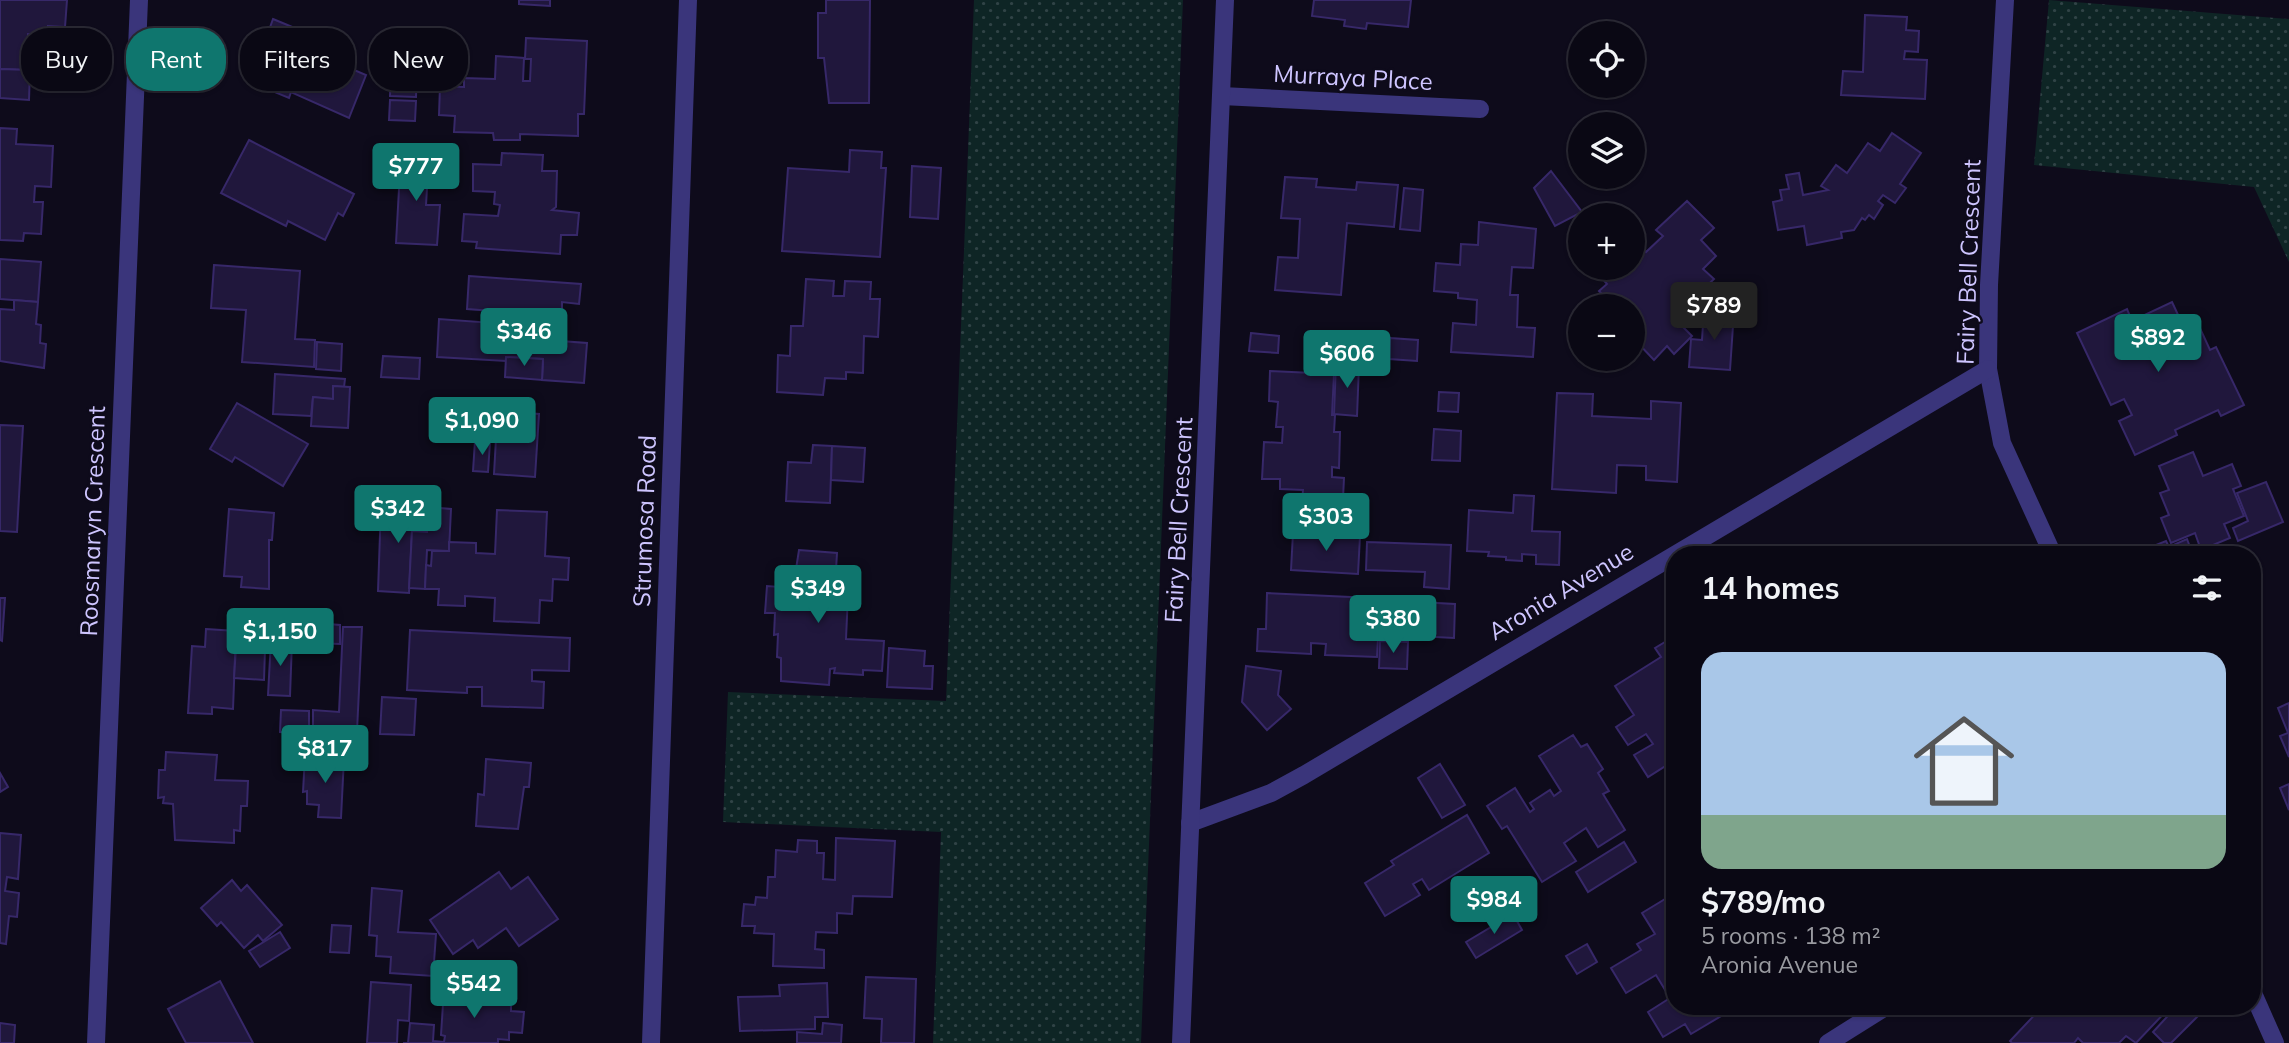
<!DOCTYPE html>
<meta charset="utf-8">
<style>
:root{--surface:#0a0814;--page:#181622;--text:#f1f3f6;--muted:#999aa0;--line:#2a2934;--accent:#0f766e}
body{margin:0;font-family:Mulish,sans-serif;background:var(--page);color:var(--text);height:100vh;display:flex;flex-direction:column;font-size:26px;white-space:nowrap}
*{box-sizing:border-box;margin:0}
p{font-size:23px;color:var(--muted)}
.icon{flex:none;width:38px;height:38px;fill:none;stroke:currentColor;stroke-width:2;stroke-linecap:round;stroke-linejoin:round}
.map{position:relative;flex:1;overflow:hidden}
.side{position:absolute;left:1666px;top:546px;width:595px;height:469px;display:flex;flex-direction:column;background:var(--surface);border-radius:28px;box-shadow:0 2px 5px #0004,0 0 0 2px var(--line)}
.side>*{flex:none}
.banner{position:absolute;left:21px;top:28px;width:665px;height:63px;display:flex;gap:14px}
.fabs{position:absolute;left:1568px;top:21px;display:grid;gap:14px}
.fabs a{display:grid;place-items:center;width:77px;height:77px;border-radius:50%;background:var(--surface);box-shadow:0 2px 5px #0004,0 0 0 2px var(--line);font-size:35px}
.price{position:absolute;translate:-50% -60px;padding:0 16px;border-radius:7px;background:var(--accent);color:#fff;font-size:23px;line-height:46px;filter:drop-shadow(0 2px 4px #0008)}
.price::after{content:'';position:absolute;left:50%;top:42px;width:21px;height:16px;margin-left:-10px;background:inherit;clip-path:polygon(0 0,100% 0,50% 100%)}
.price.active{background:#222;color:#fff}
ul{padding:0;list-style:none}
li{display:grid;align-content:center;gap:14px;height:371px;padding:0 35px}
li span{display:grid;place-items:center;height:217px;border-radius:21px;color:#555}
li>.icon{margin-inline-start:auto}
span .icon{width:126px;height:126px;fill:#fffc;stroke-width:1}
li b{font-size:30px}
h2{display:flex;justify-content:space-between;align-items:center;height:84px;padding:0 35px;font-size:30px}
.chip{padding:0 24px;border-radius:28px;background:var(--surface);box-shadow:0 2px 5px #0004,0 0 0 2px var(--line);font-size:24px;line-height:63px}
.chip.active{background:var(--accent);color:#fff}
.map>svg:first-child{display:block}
</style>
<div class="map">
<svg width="2289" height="1043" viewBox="0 0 2289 1043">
<defs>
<pattern id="grass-dots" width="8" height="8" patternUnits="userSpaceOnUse" patternTransform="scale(1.75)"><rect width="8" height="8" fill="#0e2525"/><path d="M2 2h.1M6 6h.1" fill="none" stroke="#304346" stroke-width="1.8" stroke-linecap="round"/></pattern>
</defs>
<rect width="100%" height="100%" fill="#0e0b1b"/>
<g fill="url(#grass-dots)">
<path d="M974,0H1183L1141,1043H933L941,832L723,822L728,692L946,701Z"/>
<path d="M2049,0L2289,19V262L2254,187L2034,165Z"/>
</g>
<g fill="#20173c" stroke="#372869" stroke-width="2">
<path d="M0,0H67L65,27L48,26V36L28,34L26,70L0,69Z"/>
<path d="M519,0H550V6L519,4Z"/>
<path d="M826,0H870L869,103H829L824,58H818V13H826Z"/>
<path d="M1314,0H1411L1408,27L1367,23L1366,29L1344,26L1345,20L1312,16Z"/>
<path d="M1865,15L1907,17L1906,30L1919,31L1918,52L1905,51L1904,59L1927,60L1925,99L1841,95L1843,71L1863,72Z"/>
<path d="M273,19L307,33L301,48L268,33Z"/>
<path d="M258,29L366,75L349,118L291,92L289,98L248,81L261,51L251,47Z"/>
<path d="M392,30L435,32L434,71L417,70L416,97L390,96Z"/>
<path d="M526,38L587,41L584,114H578V136L520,134V140H494L493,133L454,132L455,116L439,115L440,86L464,87V78L495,79L496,56L524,58L523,81H530L531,59H525Z"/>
<path d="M0,69L30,70L29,100L0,98Z"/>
<path d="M390,100L416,101L415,121L389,120Z"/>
<path d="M0,128L17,129L16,144L53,146L51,187L35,186L34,202H43L41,234L24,233L23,241L0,240Z"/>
<path d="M1892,133L1921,153L1900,184L1906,188L1895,203L1883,195L1878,201L1883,205L1874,219L1869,215L1865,220L1862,218L1854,230L1841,232L1842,238L1807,245L1804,226L1778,230L1773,202L1782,200L1780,190L1789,189L1786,175L1799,173L1803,195L1828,190L1821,186L1836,165L1847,173L1868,143L1880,151Z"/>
<path d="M249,140L354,194L343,216L338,213L325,240L288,221L286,226L221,193Z"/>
<path d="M850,150L882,152L881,168H886L880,257L782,251L788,168L849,172Z"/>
<path d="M401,153L429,155L426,205H440L437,245L396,243Z"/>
<path d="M502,153L543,155L542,171H557L556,207L552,210L579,213L577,235H561L560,254L476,248L477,242L462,241L464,214L498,216L500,205L494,204L495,192L473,191V164L501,165Z"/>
<path d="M912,166L941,168L938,219L910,217Z"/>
<path d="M1551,171L1582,212L1555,226L1534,188Z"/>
<path d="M1285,177L1317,179L1316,187L1356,190L1357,182L1398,185L1394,227L1347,223L1341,295L1275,290L1278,257L1298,258L1300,219L1281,218Z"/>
<path d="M1404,188L1423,190L1420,231L1400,229Z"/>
<path d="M1687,201L1714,228L1701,240L1716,256L1703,269L1714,279L1692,300L1699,306L1680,324L1692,336L1674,354L1667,346L1654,360L1633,338L1637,332L1633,322L1638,317L1633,306H1614L1599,291L1607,284L1602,278L1612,268H1633V257L1642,248L1646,252L1663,236L1656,230Z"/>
<path d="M1479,222L1536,229L1533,268L1512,267L1510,295H1518L1517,327L1535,328L1533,357L1451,352L1453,323L1476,325L1477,300L1458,298V293L1434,291L1436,263L1460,265L1461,244L1478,245Z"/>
<path d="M0,259L41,262L38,302L0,299Z"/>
<path d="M214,265L300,271L295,339L315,340L314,367L242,362L246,310L211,308Z"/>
<path d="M469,276L581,284L579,304L562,302V310L549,309L547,340L587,343L584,383L542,380L543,359L506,357V361L437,357L439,319L506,324V312L467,309Z"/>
<path d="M806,279L834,281L833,296H844L845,281L871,282L870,299H880L878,337L864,336L863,373L846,372V379L825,378L823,395L777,392L778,355L790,356L791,326H803Z"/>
<path d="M14,300L38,302L36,324L41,325L40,343L46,344L44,368L0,361V309L14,310Z"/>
<path d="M2172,302L2186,332L2199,326L2210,350L2216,347L2244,405L2221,416L2218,410L2175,430L2177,435L2135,455L2119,421L2132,415L2124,399L2111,405L2077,333L2127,309L2132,321Z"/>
<path d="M1704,309L1734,311L1730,370L1689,367L1691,339L1702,340Z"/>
<path d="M1251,333L1279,336L1278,353L1249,351Z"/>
<path d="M1390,338L1418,340L1417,361L1389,359Z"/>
<path d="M317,342L342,344L341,371L316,369Z"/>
<path d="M383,356L420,358L419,379L381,377Z"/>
<path d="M506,357L543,359L542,380L505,377Z"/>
<path d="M1594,359H1616L1618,362L1601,371Z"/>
<path d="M1336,363L1359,365L1357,416L1334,414Z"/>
<path d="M1270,371L1334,374L1332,415H1335L1334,432H1340L1339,468L1332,467V477L1344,478L1342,519L1301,517L1303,490L1280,489V479H1262L1264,442L1282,443L1283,427H1276L1278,402L1269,401Z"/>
<path d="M275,374L345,379L344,387L333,386V399L313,397L311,416L273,414Z"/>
<path d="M333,386L350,387L348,428L311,426L313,397L333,399Z"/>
<path d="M1439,392L1459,393L1458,412L1438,411Z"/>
<path d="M1557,393L1593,394L1592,416L1651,419V401L1681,403L1677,482L1646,480V466L1617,465L1616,493L1552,489Z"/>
<path d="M237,403L308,444L283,486L235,457L232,462L210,449Z"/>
<path d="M513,412L539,414L535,477L494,474L497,421L512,422Z"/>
<path d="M0,425L23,426L17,532L0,531Z"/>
<path d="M1434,429L1461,431L1460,461L1432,460Z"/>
<path d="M475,441L490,442L488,472L473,471Z"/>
<path d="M813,445L832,446L830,503L786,501L788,462L811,463Z"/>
<path d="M832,446L865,448L863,482L831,480Z"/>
<path d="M2193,452L2203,476L2232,464L2241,486L2233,489L2244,516L2224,524L2230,538L2201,550L2195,533L2171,543L2161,518L2169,515L2160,493L2169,490L2159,466Z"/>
<path d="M2266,482L2283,522L2238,541L2233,528L2248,521L2237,493Z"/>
<path d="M1514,495L1534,496L1532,531L1560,532L1559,565L1536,564V555L1522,554V561L1506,560V557L1488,556L1489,552L1467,551L1469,510L1513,513Z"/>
<path d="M381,506L428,507L427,532L412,531L409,593L378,591Z"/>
<path d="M428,507L451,509L449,551L427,550L425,589L409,588L412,531L427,532Z"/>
<path d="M229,509L274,513L272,540H269V589L241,587L242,577L224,576Z"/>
<path d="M497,510L547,512L545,556L569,558L568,580L553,579L552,601L540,600L539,623L494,621L495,598L465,596V606L438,605L439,589H425L426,565L431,566L432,551H449V542L476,543V553L495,554Z"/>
<path d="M1293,533L1360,536L1358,574L1291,570Z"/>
<path d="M2187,539L2193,555H2143L2141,551L2166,541L2169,547Z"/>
<path d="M1367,542L1451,545L1449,589L1424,587L1425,572L1366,570Z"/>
<path d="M799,550L837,553L836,570H843L842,593L848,594L846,639L884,641L882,671L863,670V675L834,673L835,668L830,669L829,685L781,681V658L777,657L778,634L774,635L775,613H765L767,586L793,588Z"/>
<path d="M1267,593L1415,600L1414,639L1378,638L1377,657L1325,655L1326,644L1311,643V654L1257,651L1258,629H1266Z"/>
<path d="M0,598H5L2,641L0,640Z"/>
<path d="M1418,602L1455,604L1454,638L1417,636Z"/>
<path d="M315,623L340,625V644L314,643Z"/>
<path d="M343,627H362L357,731L313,728V710L339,712Z"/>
<path d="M206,629L236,631L233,709L212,707V714L188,713L192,646L205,647Z"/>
<path d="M410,630L570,638L569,671L532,670V681L544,682L543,708L482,706V687H467V693L407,690Z"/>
<path d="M1675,636V760L1648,777L1634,755L1653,744L1646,734L1628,745L1616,727L1634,715L1615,686L1661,657L1655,648Z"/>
<path d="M271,640L292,641L290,696L268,695Z"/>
<path d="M1380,641L1408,642L1407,669L1379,668Z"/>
<path d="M236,648L265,649L264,680L234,678Z"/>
<path d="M889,648L925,651L924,666H933L932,689L887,687Z"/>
<path d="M1246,666L1281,671L1278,695L1291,709L1267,730L1242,702Z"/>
<path d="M382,697L416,699L414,735L380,734Z"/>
<path d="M2289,703V757L2280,736L2288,733L2278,708Z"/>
<path d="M281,710L309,711V734L280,732Z"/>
<path d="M1573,735L1581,747L1587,744L1603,769L1598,773L1609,791L1603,794L1625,830L1598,847L1586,828L1564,843L1576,861L1542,882L1507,826L1502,829L1487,806L1515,788L1530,812L1534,809L1530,803L1550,790L1554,796L1561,791L1539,756Z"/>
<path d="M166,752L217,755L215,780L248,781L247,806H241L240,831L234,830V843L175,840L173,804L163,803L164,797L158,798L159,770H165Z"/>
<path d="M305,756L344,758L341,818L318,817L319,805L307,804V791L303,792Z"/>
<path d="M486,759L531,763L529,787H524L518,829L476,826L478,794L484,795Z"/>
<path d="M1440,764L1465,805L1442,818L1418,778Z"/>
<path d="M0,773L8,787L0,792Z"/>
<path d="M2289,784V810L2280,788Z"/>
<path d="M1467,815L1489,853L1429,890L1422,879L1413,884L1420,895L1385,916L1365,883L1394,865L1391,861Z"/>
<path d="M0,833L21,835L18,879L7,877L5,891L19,893L17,917L9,916L6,944L0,943Z"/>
<path d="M836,838L895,841L892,897L853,896L852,914L837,913V933L816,932L815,949L824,950V968L773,966L774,934L754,933L755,926H742L744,904L755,905L756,897L767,898L768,877H775L776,850L797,852L798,840L817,841V853H824L823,879L835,880Z"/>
<path d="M1624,842L1636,862L1588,892L1576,872Z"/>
<path d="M499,872L511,889L528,877L558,919L519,946L506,928L478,948L473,940L453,954L430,920Z"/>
<path d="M232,880L241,891L247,885L282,925L263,941L258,935L244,948L221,922L217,926L201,908Z"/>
<path d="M372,888L402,891L398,932L436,934L433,976L390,973L391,957L376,956L377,936L369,935Z"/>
<path d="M1675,893V1006H1738L1691,1034L1685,1024L1663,1037L1648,1012L1670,998L1656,975L1626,993L1611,968L1641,950L1637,944L1655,934L1642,913Z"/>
<path d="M1513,914L1522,930L1476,958L1466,942Z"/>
<path d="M332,925L351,926L349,953L330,952Z"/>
<path d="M280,932L290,948L260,967L249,951Z"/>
<path d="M1587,944L1597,962L1577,974L1566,956Z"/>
<path d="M866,977L916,979L914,1043H881L882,1019L864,1018Z"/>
<path d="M220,981L253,1043H186L168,1009Z"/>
<path d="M371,982L411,985L409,1021L398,1020L397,1043H367Z"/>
<path d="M827,983L828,1017H815V1029L740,1031L738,997L780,996L779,985Z"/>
<path d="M469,987L508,990L507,1005H511V1011L524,1012L522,1033L509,1032V1040L498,1039V1043H403H408L410,1023L434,1025L433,1041L444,1042L445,1036L441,1035L443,1004L468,1005Z"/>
<path d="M2043,1006H2171L2136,1043L2126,1036L2119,1043H2083L2078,1038L2074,1043H2012L2010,1041Z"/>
<path d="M2177,1006H2186L2197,1017L2171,1043H2164L2153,1032Z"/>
<path d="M0,1023L15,1025L14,1043H0Z"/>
<path d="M823,1023L842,1025L841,1043H797V1032L822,1034Z"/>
</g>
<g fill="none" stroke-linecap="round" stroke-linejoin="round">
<g stroke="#3a357b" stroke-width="18">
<path d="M2005,0L1989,285L1988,369L2002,443L2053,555"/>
<path d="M1222,96L1480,109"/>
<path d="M1190,823L1271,793L1304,775L1988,369"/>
<path d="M2252,991L2275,1043"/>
<path d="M96,1043L139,0"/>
<path d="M651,1043L688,0"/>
<path d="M1181,1043L1225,0"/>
<path d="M1828,1043L1887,1006"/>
</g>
</g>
<g text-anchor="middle" stroke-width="5" stroke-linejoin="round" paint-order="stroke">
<g font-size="24" fill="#cec5ff" stroke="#0e0b1b">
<text transform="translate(1353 78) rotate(3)" y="8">Murraya Place</text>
<text transform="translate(1969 262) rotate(-88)" y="8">Fairy Bell Crescent</text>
<text transform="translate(1179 520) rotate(-87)" y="8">Fairy Bell Crescent</text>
<text transform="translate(93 521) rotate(-88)" y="8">Roosmaryn Crescent</text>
<text transform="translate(645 521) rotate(-88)" y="8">Strumosa Road</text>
<text transform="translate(1561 592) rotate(-31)" y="8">Aronia Avenue</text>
</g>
</g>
</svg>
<div class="fabs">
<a><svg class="icon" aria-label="locate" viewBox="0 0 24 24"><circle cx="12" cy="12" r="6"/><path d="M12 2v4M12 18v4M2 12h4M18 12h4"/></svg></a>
<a><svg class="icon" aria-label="layers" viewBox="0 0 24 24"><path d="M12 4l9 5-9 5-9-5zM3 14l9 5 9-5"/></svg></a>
<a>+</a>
<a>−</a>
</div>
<b class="price" style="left:416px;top:203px">$777</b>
<b class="price active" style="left:1714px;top:342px">$789</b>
<b class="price" style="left:524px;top:368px">$346</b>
<b class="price" style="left:2158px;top:374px">$892</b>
<b class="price" style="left:1347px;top:390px">$606</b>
<b class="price" style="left:482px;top:457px">$1,090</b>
<b class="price" style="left:398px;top:545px">$342</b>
<b class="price" style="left:1326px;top:553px">$303</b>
<b class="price" style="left:818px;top:625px">$349</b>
<b class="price" style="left:1393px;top:655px">$380</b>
<b class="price" style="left:280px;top:668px">$1,150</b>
<b class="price" style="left:325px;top:785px">$817</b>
<b class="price" style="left:1494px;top:936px">$984</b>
<b class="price" style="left:474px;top:1020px">$542</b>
<div class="banner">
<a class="chip">Buy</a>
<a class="chip active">Rent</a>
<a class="chip">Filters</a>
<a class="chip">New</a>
</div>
<section class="side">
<h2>14 homes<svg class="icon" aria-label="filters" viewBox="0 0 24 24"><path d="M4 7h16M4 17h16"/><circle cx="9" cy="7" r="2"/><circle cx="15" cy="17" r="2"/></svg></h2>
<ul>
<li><span style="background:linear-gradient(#a9c7e8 75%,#7fa58c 0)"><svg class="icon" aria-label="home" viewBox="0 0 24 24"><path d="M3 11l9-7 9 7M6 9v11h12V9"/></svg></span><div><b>$789/mo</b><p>5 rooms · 138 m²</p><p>Aronia Avenue</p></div></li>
</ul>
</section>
</div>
